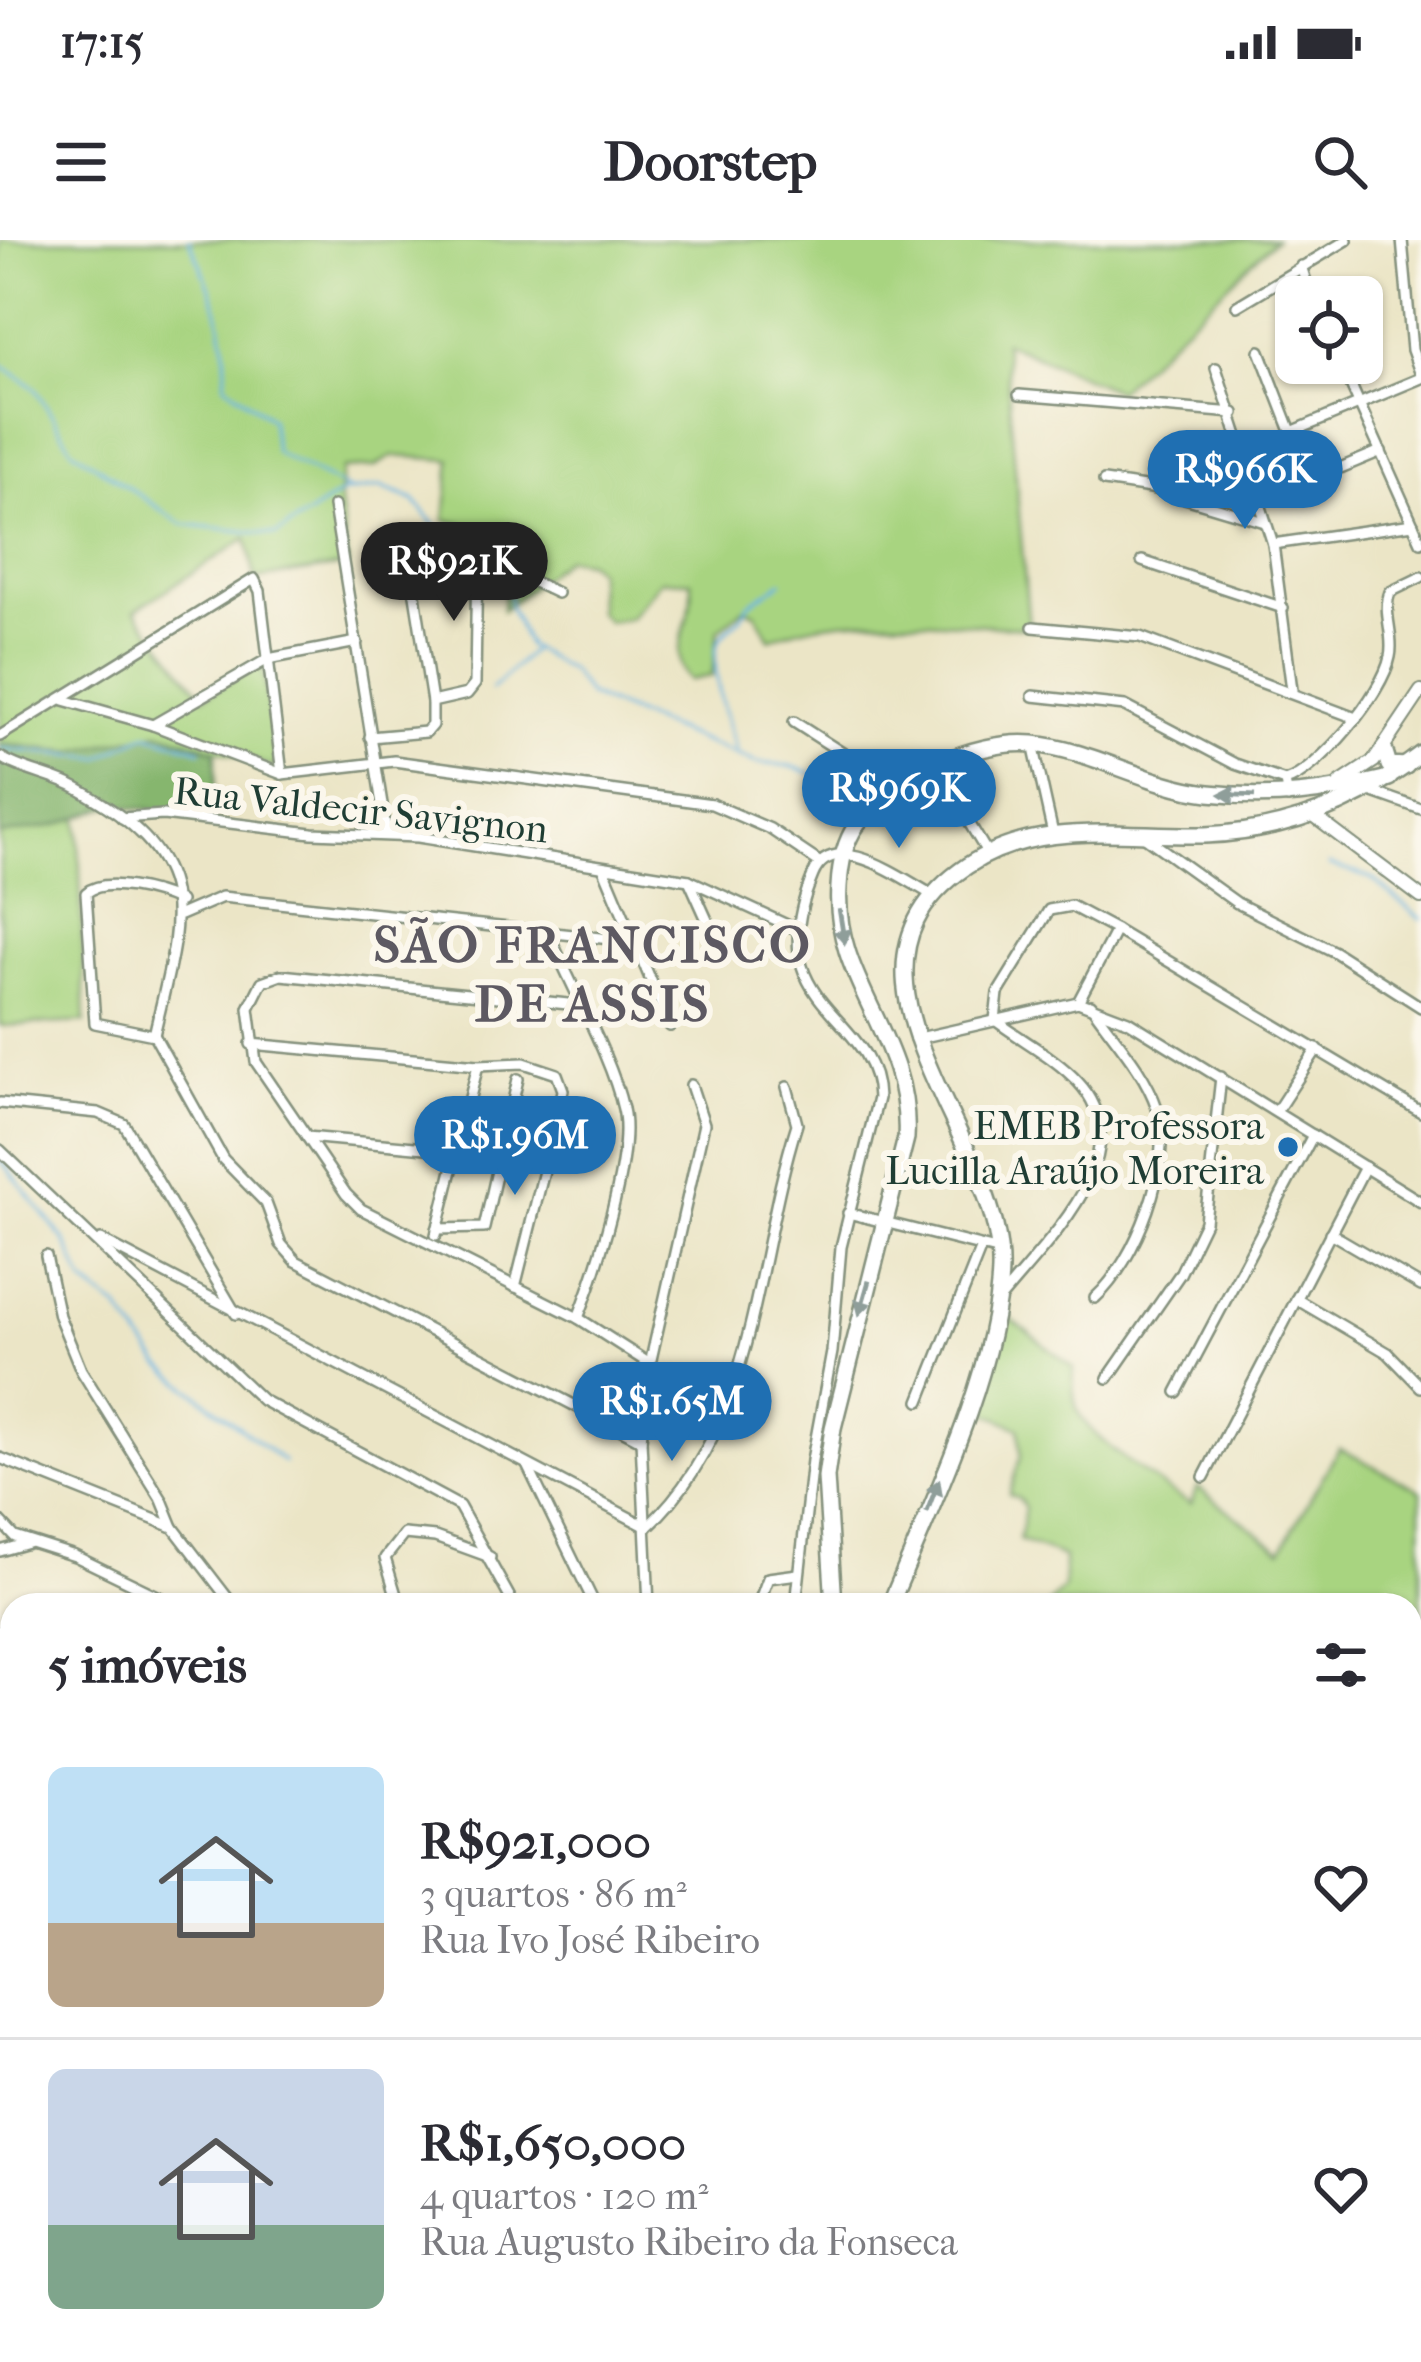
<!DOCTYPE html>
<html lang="pt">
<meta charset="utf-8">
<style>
:root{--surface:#fff;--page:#f2f2f3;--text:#2b2b33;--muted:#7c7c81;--line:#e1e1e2;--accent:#1f6fb2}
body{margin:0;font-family:"IM FELL French Canon",serif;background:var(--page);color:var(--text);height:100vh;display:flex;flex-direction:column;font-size:45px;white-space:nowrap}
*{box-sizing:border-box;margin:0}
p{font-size:39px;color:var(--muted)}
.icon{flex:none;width:66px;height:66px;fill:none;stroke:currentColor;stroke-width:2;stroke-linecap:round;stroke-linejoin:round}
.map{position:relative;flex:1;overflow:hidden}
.drawer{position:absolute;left:0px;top:1353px;width:1422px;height:771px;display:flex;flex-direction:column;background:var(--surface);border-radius:36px 36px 0 0;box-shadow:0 3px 9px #0004}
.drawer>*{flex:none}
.fabs{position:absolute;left:1275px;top:36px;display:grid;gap:24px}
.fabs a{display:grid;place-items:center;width:108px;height:108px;border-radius:18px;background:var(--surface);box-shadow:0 3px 9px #0004;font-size:60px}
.price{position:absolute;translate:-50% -102px;padding:0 27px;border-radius:42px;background:var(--accent);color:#fff;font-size:39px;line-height:78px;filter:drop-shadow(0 3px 6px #0008)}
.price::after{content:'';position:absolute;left:50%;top:72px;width:36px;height:27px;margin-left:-18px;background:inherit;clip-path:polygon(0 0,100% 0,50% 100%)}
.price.on{background:#222;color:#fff}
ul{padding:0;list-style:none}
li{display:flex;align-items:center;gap:36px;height:300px;padding:0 48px}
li+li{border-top:3px solid var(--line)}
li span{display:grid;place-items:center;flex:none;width:336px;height:240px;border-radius:18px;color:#555}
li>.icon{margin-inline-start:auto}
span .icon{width:144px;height:144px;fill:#fffc;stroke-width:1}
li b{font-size:51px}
h2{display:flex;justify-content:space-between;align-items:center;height:144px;padding:0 48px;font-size:51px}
.status{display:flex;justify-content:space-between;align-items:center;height:84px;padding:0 60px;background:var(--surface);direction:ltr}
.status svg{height:33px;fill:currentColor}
header{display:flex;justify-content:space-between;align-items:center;height:156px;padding:0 48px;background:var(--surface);font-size:54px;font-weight:800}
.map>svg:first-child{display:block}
</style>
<div class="status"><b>17:15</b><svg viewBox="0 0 49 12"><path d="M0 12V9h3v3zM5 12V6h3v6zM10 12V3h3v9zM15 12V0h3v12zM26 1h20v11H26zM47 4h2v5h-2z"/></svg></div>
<header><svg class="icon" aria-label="menu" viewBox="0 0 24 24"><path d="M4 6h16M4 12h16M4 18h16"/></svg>Doorstep<svg class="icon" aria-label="search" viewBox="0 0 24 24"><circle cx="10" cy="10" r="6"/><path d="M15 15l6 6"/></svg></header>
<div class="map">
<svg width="1421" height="2122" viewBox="0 0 1421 2122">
<rect width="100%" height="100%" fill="#fbf7ec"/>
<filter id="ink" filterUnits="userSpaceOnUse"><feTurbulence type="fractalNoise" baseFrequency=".00833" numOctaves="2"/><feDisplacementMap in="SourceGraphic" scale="24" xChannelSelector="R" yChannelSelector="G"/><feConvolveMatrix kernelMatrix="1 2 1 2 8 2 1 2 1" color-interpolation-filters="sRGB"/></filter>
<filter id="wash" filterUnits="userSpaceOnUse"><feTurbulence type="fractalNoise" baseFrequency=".004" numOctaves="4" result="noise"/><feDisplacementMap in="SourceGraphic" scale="48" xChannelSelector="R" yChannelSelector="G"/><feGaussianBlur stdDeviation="2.7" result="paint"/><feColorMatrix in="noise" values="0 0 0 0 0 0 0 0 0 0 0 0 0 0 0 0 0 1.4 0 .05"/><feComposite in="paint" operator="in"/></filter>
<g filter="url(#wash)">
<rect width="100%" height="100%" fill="#ebe5c6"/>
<g fill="#a8d480" stroke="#64885a" stroke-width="3">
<path d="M0,0H1275L1117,151L1004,102L1029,388C953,384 841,367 770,399L756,373L744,368L718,391L712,436L690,440C662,413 699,374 691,341L661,340L630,378L608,382L598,372L597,330L587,321L566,318L503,370L508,295L445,280L451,220L393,216L374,227L342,229L339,256L348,325L255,339L247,298L135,370L204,457L262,422L277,528L160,492L71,512L0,504Z"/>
<path d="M78,573L85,782L0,786V595L57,585Z"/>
<path d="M1007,1076L1074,1128C1073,1143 1072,1161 1080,1175C1095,1202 1163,1248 1191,1264L1197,1247L1281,1310L1339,1208L1421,1251V2038L1410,2044V1365H1048L1064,1348V1317L1019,1300L1025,1269L1020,1259L1009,1254L1021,1215L1019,1188L978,1169Z"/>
<path d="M704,2112H843L862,2122H702Z"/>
<path d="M897,2112H1394L1403,2122H897Z"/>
</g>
<path fill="#86b66e" stroke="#527a51" stroke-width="3" d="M159,492L216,511L215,577L113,565L57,585L0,595V504L71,512Z"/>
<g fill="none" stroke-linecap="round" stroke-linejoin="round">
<g stroke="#69b5e2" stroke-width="3">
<path d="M189,0C211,46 230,94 225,144L271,179L275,212L349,250"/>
<path d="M0,124L35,148L72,209L182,284L276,295L343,252L381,247L414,260L446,298L469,312"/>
<path d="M491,326L509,346L510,367L528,406L571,431L588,455L757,523L790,526L853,547"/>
<path d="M491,450L531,411"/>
<path d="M2,509L100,518L146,494L201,510"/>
<path d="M736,511C728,486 707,423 719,401C727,385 743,382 747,365L782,342"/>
<path d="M1329,625L1371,638L1421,679"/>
<path d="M0,919L66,1002L84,1043L118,1068L161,1126L284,1222"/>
<path d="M1410,1866L1421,1879"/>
</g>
</g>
</g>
<g filter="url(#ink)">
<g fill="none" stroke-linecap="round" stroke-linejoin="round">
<g stroke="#85917d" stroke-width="14">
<g id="street">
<path d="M1402,0L1412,110L1421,135"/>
<path d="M1301,26L1311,57"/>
<path d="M1237,66L1347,0"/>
<path d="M1260,111L1311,243"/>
<path d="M1341,123L1421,302"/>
<path d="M1216,128L1273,304L1292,450"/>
<path d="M1019,155L1234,173"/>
<path d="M1294,191L1421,138"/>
<path d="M1104,241L1151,248L1265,282"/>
<path d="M1259,262L1381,211"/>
<path d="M334,266L387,595"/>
<path d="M1273,304L1413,284"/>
<path d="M408,311L432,462"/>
<path d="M1142,321L1283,368"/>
<path d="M1033,387L1140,397L1353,477"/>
<path d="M1033,456L1125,466L1235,524L1285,541"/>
<path d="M64,460L153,485L282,534L394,521L712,564L770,589L819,622"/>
<path d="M794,482L897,548"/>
<path d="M153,485L268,419L357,402"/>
<path d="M0,496L254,339L260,351L282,534"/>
<path d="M370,497L426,492L432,485V462L467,454L475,444L477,315L557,353"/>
<path d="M1033,504L1053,594"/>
<path d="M0,517C24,532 54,535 78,549C206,620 182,675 154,795"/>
<path d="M936,528L988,614"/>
<path d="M1370,551L1421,569"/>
<path d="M1288,558L1285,541C1319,531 1383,453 1390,417C1395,395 1382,373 1390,352L1421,337"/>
<path d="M122,578L163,575L312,593L418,597L689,640L798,690"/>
<path d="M1145,597L1237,663L1335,712L1421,767"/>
<path d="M604,629L670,786"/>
<path d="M689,640L721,711"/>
<path d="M180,675L222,657L638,702"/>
<path d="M550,696C571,747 612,818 623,869C634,915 596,1033 578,1078"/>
<path d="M1078,762L1116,690"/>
<path d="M578,765L281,735L262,742L249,768L256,822L346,954L361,969L578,1078L650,1124"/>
<path d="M1091,765C1113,797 1145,831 1157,868C1174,924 1136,1021 1095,1058"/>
<path d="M154,795L223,919L266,963L281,1004L296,1021L641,1200"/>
<path d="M154,795L95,783L86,653C105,636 157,651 180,661"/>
<path d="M915,799L1078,762L1128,781L1421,962"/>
<path d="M251,804L478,825L524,823L557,834L563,850L559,871L515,1047"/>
<path d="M0,863L98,873L124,884L236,1074"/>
<path d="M1276,872L1317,809"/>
<path d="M307,897L501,915"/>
<path d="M0,910L262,1160L459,1266L514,1365"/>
<path d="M848,973L1000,1011"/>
<path d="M437,989L484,988L518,839"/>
<path d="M1330,993L1421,1046"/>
<path d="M436,995L478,825"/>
<path d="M101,1000L647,1287"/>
<path d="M46,1016L59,1076L81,1130L162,1260L173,1287"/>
<path d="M1000,1059C1043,1005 1145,913 1078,842C1055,817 1021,800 995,780L998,753L1049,670L1071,666L1116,690L1421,872"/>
<path d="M1296,1059L1388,1113L1421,1147"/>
<path d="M1108,1138L1180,1034L1205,982L1221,837"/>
<path d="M1177,1152L1313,895"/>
<path d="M920,1161L980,1010"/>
<path d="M0,1218L173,1287L233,1365"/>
<path d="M527,1225L595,1365"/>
<path d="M1204,1237L1365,927"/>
<path d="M0,1281L15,1297L75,1316L176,1365"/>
<path d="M647,1287C757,1186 754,1019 797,884L787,847"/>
<path d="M0,1311L28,1303"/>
<path d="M399,1365L385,1318L404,1294L435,1297L490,1317"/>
<path d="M649,1365L641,1200L650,1124L704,884L691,845"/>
<path d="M758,1365L768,1338L798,1334"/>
<path d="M796,1365L812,1220L832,1112L841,1007L878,858C876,771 757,769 813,635C833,586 904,640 933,655"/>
<path d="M0,1392L12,1402"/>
<path d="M0,1515L12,1547"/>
<path d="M0,1608L12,1573"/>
<path d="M0,1735L12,1742"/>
<path d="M0,1816L12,1822"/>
<path d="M0,1848H12"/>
<path d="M0,1930L12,1932"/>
<path d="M0,1960L12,1946"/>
<path d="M54,2112L55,2122"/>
<path d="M202,2112L203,2122"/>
<path d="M269,2112L270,2122"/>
<path d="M325,2112L331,2122"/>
<path d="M352,2112V2122"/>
<path d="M93,2122L97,2112"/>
<path d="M408,2122V2112"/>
<path d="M540,2122L542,2112"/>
<path d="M1418,2122L1421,2084"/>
</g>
</g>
<g stroke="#85917d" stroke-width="16">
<g id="secondary">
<path d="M1339,544L1374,521L1421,451"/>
<path d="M1315,577L1421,657"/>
</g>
</g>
<g stroke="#85917d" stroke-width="20">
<g id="highway">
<path d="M1384,509L1389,525L1406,526"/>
<path d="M834,1365L826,1237L833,1188L906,898C912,798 832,741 839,647C840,627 844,603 856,586C890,539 974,499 1033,504C1093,510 1148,546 1209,553C1272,560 1327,553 1389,538"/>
<path d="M890,1365C929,1271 997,1131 1000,1030C1005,900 808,733 967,626C1039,578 1124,597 1205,595C1286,592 1358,563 1421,514"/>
<path d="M687,2122L690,2112"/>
</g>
</g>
<use href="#street" stroke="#fff" stroke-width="9"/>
<use href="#secondary" stroke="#fff" stroke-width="12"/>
<use href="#highway" stroke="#fff" stroke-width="15"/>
</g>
<defs><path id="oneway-solid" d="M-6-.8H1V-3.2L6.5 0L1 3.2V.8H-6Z" transform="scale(3)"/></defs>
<g fill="#8f9e9a">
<use href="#oneway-solid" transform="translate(1237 555) rotate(-177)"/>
<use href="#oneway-solid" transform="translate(842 687) rotate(81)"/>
<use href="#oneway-solid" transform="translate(864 1058) rotate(106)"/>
<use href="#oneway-solid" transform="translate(933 1256) rotate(-69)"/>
</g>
</g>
<circle fill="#1f6fb2" stroke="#fbf7ec" stroke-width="4.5" cx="1288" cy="907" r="12"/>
<g text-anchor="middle" stroke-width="12" stroke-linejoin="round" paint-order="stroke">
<g font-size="39" fill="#1f3d34" stroke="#fbf7ec">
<text transform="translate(361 569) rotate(6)" y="14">Rua Valdecir Savignon</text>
</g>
<g font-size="39" fill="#1f3d34" stroke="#fbf7ec" text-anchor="end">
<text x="1264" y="899">EMEB Professora<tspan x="1264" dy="45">Lucilla Araújo Moreira</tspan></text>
</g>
<g font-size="51" font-weight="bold" letter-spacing="3" fill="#5d5962" stroke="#fbf7ec">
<text x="593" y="722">SÃO FRANCISCO<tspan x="593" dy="59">DE ASSIS</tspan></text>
</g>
</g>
</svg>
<div class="fabs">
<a><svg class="icon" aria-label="locate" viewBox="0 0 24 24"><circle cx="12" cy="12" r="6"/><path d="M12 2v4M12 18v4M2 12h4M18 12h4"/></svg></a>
</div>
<b class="price" style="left:1245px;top:292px">R$966K</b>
<b class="price on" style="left:454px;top:384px">R$921K</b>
<b class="price" style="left:899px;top:611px">R$969K</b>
<b class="price" style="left:515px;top:958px">R$1.96M</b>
<b class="price" style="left:672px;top:1224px">R$1.65M</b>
<section class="drawer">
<h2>5 imóveis<svg class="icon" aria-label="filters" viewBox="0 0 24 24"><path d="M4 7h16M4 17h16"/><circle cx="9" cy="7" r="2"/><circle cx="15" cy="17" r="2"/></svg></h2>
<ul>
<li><span style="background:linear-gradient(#bfe0f5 65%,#b9a48a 0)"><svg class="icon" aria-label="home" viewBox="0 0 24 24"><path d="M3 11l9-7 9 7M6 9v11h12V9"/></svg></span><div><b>R$921,000</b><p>3 quartos · 86 m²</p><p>Rua Ivo José Ribeiro</p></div><svg class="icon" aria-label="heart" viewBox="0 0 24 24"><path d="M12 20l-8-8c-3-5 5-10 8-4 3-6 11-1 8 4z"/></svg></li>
<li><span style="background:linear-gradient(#c9d6e8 65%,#7fa58c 0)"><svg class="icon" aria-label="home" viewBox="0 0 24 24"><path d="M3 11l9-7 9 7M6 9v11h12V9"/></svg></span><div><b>R$1,650,000</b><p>4 quartos · 120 m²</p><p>Rua Augusto Ribeiro da Fonseca</p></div><svg class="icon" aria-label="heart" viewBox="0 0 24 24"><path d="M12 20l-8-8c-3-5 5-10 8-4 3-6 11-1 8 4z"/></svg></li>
</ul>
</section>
</div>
